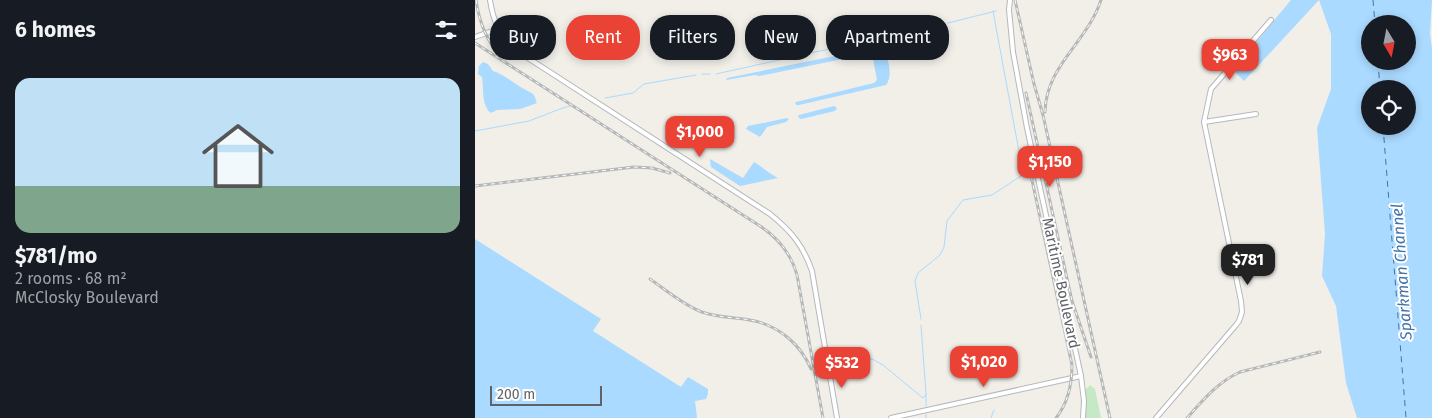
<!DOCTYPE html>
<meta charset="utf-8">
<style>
:root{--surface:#171b24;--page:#20242c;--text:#f1f3f6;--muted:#9ea1a6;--accent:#ea4335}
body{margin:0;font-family:"Fira Sans",sans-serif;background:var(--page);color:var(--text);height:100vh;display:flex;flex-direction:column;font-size:19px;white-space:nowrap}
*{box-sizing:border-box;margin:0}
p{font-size:16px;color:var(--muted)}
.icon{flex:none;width:28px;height:28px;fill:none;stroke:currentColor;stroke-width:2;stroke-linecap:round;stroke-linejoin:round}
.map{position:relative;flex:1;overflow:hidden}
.details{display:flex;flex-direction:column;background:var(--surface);width:475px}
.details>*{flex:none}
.hud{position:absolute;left:15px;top:15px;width:475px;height:45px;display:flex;gap:10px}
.needle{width:32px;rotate:170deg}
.buttons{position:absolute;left:886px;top:15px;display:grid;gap:10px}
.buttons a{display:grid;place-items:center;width:55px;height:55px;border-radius:50%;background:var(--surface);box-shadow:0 2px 8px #0003;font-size:25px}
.scale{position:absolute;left:15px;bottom:12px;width:112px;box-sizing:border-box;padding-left:5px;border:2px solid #5f6368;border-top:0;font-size:14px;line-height:18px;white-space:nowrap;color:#5f6368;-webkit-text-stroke:4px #fff;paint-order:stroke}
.price{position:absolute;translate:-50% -42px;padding:0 11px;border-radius:10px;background:var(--accent);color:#fff;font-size:16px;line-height:32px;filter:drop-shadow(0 1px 2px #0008)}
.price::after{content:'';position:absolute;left:50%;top:30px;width:15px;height:11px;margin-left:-8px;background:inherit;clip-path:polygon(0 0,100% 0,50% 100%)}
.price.active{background:#222;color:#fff}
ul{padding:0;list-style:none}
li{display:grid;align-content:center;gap:10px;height:265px;padding:0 15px}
li span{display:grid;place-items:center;height:155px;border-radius:15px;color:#555}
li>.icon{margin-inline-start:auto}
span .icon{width:90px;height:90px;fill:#fffc;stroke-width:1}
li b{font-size:21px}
h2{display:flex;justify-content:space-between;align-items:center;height:60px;padding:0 15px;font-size:21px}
.tag{padding:0 18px;border-radius:20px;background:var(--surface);box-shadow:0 2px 8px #0003;font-size:18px;line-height:45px}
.tag.active{background:var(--accent);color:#fff}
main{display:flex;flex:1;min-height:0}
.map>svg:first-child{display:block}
</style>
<main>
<section class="details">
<h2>6 homes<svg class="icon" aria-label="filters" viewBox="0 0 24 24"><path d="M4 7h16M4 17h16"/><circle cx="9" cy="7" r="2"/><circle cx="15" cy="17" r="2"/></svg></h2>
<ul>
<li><span style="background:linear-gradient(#bfe0f5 70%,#7fa58c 0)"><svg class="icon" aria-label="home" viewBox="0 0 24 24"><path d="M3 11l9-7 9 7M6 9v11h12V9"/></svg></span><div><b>$781/mo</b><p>2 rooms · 68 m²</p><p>McClosky Boulevard</p></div></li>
</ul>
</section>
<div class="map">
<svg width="957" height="418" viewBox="0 0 957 418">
<rect width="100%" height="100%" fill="#f1efe8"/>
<path fill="#c5e8c5" d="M615,385L620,389L626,418H610V390Z"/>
<g fill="#aadaff" fill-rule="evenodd">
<path d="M816,0H957L955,34L957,48V418H882L871,383L861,306L847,276L850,234L842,128L856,89V34L844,0L769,81L760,72L763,64ZM895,24H932V61H895ZM895,89H932V126H895Z"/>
<path d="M409,46C412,58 419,74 411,85L324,105H321L320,103L321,102L399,83L402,80L398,59L393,56L387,55L284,76L280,75L251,80L252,78Z"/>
<path d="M8,62L13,64L18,71C30,75 38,83 49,89C52,91 56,92 59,95C60,97 61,101 62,103L45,109L22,110L16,113C6,105 9,89 7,77L3,74L4,66Z"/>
<path d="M359,106L362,108L360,111L326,119L323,117L324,115Z"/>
<path d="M312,118L314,119L311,122L292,127L285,137L271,129L273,126Z"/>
<path d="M235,159L268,178L279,162C287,167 294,173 303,178L265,186L236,167Z"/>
<path d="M0,239L126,319L118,331L206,387L213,377L233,389V394L231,399L220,401L222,418H0Z"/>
</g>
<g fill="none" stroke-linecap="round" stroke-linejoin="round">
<g stroke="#aadaff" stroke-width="1">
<path d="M473,23L521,11"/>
<path d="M227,74H235"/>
<path d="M241,74L467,24"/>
<path d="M130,98L158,93L169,84L221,75"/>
<path d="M0,131L54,121L85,109L95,106"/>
<path d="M446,319L440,281L443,273L465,255L469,247L472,221L488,200L517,195L546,176L545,157L518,11"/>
<path d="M357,365L397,359L408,365L448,398L451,394L446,325"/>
<path d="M345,367L350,366"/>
<path d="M451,406V394"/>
<path d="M451,418V414"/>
<path d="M516,418L519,410"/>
</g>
<g stroke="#4174aa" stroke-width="1" stroke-dasharray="6 5" stroke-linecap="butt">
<path d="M898,0L900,24"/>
<path d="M903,61L905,89"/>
<path d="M908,126L931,418"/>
</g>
<g stroke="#b5b8bc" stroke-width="6">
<g id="minor">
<path d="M15,0C18,20 24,35 39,49L295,214C316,231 328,245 337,271L362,418"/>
<path d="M535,0L534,10L538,52L552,128L606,376L609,401L608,418"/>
<path d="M0,37L23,29"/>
<path d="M781,114L729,122L736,89L796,20"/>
<path d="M416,418L606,376"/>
<path d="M681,418L761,325L764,321L767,312L766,301L729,122"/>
</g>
</g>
<use href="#minor" stroke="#fff" stroke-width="4"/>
<g stroke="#b6b7b8" stroke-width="3">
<g id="rail">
<path d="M1,0C4,21 11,40 25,56"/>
<path d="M540,0L559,84L568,115L635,418"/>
<path d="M0,43L285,226C303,238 316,253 322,275L348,418"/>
<path d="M551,93L597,301L616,357"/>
<path d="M570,112C571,65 612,43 626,0"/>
<path d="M552,154L555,171L597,365C597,384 593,403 581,418"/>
<path d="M0,186L159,167L177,168L195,173"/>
<path d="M175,279C191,290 208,305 227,312C244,318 262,317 280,321C305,327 326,345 336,369"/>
<path d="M712,418C728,400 743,382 765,372L845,352"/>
</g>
</g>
<use href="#rail" stroke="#fff" stroke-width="1" stroke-dasharray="4" stroke-linecap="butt"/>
</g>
<g text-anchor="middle" stroke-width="4" stroke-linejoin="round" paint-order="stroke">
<g font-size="15" fill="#5f6368" stroke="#fff">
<text transform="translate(586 283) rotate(78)" y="5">Maritime Boulevard</text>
</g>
<g font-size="16" font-style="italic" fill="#4174aa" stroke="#fff">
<text transform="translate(926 272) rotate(-94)" y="6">Sparkman Channel</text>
</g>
</g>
</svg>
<div class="buttons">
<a><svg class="needle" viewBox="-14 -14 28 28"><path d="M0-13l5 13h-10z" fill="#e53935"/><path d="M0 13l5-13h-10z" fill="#9ea1a6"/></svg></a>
<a><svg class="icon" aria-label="locate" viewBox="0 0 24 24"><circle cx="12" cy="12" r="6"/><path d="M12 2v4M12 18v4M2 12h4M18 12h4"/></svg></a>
</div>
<div class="scale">200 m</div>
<b class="price" style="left:755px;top:81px">$963</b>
<b class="price" style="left:225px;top:158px">$1,000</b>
<b class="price" style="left:575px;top:188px">$1,150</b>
<b class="price active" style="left:773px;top:286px">$781</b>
<b class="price" style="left:509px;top:388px">$1,020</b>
<b class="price" style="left:367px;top:389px">$532</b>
<div class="hud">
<a class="tag">Buy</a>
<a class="tag active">Rent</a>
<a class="tag">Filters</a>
<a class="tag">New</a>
<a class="tag">Apartment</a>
</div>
</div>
</main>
